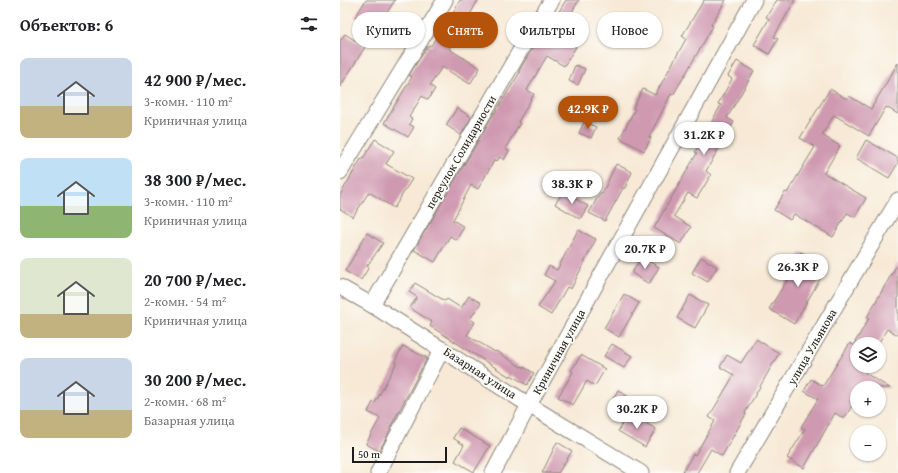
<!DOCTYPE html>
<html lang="ru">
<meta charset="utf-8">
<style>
:root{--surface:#fff;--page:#f2f2f2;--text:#202124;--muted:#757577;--accent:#b45309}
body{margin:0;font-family:"Gentium Book Plus",serif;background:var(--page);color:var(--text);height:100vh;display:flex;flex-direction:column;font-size:15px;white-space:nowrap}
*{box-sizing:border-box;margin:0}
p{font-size:13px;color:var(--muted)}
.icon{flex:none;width:22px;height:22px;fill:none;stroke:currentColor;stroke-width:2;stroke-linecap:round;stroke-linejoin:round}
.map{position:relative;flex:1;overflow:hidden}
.side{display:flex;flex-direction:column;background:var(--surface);width:340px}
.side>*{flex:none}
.guide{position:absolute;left:12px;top:12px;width:380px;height:36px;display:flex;gap:8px}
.fabs{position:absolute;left:510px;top:337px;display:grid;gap:8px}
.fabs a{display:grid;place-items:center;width:36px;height:36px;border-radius:50%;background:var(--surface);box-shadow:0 1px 3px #0004;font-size:20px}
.scale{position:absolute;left:12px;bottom:10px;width:95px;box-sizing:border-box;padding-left:4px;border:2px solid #1c1c1c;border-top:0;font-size:11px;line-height:14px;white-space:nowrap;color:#1c1c1c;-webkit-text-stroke:3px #fdfcf7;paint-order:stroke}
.price{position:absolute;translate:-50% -34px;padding:0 9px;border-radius:14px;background:#fff;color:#222;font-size:13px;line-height:26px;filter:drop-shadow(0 1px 2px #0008)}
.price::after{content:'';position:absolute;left:50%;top:24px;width:12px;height:9px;margin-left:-6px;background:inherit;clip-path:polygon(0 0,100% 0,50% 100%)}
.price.active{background:var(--accent);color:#fff}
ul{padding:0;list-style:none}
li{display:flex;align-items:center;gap:12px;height:100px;padding:0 20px}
li span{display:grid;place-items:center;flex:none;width:112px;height:80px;border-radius:8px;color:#555}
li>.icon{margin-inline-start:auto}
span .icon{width:48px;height:48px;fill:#fffc;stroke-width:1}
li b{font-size:17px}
h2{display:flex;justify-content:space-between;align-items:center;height:48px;padding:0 20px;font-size:17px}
.tag{padding:0 14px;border-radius:18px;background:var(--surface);box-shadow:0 1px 3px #0004;font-size:14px;line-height:36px}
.tag.active{background:var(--accent);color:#fff}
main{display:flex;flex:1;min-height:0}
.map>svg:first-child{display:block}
</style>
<main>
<section class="side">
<h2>Объектов: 6<svg class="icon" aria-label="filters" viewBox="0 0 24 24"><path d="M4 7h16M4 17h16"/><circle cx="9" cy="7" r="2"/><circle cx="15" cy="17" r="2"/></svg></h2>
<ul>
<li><span style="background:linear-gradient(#c9d6e8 60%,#c2b280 0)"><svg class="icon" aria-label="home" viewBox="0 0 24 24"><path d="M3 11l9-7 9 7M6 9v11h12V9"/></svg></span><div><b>42 900 ₽/мес.</b><p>3-комн. · 110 m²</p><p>Криничная улица</p></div></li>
<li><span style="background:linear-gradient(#bfe0f5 60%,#8fb573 0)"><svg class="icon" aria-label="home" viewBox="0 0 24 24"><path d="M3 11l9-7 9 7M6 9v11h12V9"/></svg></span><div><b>38 300 ₽/мес.</b><p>3-комн. · 110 m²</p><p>Криничная улица</p></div></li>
<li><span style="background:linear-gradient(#dfe7d0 70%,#c2b280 0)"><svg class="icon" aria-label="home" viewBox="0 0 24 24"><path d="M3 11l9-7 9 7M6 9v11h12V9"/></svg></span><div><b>20 700 ₽/мес.</b><p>2-комн. · 54 m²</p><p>Криничная улица</p></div></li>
<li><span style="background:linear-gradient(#c9d6e8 65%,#c2b280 0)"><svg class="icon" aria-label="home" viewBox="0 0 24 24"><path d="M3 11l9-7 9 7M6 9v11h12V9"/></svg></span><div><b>30 200 ₽/мес.</b><p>2-комн. · 68 m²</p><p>Базарная улица</p></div></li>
</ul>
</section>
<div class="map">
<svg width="558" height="473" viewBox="0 0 558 473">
<rect width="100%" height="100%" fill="#fdfcf7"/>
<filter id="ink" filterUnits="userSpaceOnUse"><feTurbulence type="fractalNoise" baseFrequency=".025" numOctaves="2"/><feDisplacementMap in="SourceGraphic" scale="8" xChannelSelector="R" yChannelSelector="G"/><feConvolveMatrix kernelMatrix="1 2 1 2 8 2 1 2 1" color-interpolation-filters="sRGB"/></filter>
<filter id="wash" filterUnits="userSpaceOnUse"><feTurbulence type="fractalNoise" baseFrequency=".012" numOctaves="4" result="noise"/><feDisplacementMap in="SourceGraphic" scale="16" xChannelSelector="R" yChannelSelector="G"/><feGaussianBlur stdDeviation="0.9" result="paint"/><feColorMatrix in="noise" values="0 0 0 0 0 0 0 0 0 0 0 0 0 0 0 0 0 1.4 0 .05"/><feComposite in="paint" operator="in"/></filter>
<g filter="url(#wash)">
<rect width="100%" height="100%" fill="#f7e9d5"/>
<g id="blocks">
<g fill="#cf99b0">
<path d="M26,0H55L36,30L15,17Z"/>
<path d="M120,0H138L121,31L109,49L140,68L130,84L102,67L90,85L95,89L88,100L82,96L69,117L72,119L69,124L74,127L68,137L44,123L72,77L69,75L76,64L89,45L91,46L102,27L105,28Z"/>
<path d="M226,0H239L219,34L221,35V36L236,47L224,66L207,56L187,90L194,94L178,122L180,123L165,149L169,151L164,160L160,157L157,161L155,159L138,189L131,185L113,220L124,227L116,240L110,236L95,262L74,250L146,127L180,72L179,71L192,49L207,26L209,28Z"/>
<path d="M364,0H386L371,25L373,26L346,73L333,95L331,94L309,137L311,138L304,151L280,138L295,109L293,108L303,89L315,95L346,39L342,36Z"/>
<path d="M437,0H455L434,37L438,39L429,54L414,45L429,19L426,17Z"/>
<path d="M5,34L25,47L0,87V41Z"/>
<path d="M397,61L414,71L387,118L394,122L366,171L371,175L357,198L348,193L334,216L351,227L341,244L314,228L357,153L355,152L381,105L378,104L392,79L388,76Z"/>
<path d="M558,63V114L546,107L529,136L494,115L482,135L500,146L484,173L526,198L515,217L507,213L493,237L454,214L450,220L434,210L445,192L447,193L475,147L460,138L490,89L507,99L509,96L531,109Z"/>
<path d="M235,65L245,69L238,85L229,81Z"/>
<path d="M117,108L131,117L121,135L106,125Z"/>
<path d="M244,122L256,127L251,138L239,133Z"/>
<path d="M35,139L54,151L46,164L72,179L54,208L29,192L13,217L0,209V195L21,159L22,160Z"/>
<path d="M526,140L558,158V163L549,178L516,158Z"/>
<path d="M276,164L292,172L285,188H283L265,221L249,213L260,193L262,194Z"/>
<path d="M223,192L248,206L240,219L215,204Z"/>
<path d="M238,230L256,239L231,289L227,287L211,315L198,307L215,281L204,275L209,266L217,270Z"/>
<path d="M27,233L43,243L27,266L29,267L21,280L5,271L20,246H19Z"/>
<path d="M461,252L487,267L454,324L429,309L451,274L449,272Z"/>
<path d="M301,257L319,267L309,284L292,273Z"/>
<path d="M361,257L377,267L368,282L352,273Z"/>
<path d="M558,263V335L547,329L538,344H514L529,318L527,317Z"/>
<path d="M75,283L105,301L107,299L121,308L129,296L141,303L130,319L135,322L127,335L155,352L156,351L181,367L182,366L194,373L187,385L171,375L170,377L90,326L92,322L70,308L77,297L69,292Z"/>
<path d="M284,294L299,303L279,337L264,328Z"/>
<path d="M350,295L368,305L355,328L337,318Z"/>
<path d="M416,339L439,353L405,413L406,414L382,456L371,449L357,473H342L353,454L355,455L375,421L369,417L394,375L380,367L387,355L401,363Z"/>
<path d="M510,343L517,347V366H529L525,373L550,388H517V391L510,402L513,404L504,419L495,413L464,468L447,458L465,429L461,427L478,399L464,391L471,379L483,386Z"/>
<path d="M272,344L292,356L284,368L264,356Z"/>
<path d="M63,346L87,358L50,428L51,429L39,451L26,444L40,418L28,412L33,402L35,403L57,362L55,361Z"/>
<path d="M241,355L265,369L255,386L247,381L233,405L218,397L233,372L231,371Z"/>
<path d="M278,390L290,398L282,411L270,404Z"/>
<path d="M289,413L316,429L305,447L278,431Z"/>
<path d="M119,428L150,446L134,472L115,461L124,445L113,438Z"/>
<path d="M217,442L232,451L218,473H202Z"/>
</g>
</g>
</g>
<g filter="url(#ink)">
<use href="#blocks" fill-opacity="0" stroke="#8a8278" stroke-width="1"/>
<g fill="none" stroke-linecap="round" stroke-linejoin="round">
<g stroke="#8a8278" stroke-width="17">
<g id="street">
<path d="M0,172L105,0"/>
<path d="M0,287L32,305L189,405L301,473"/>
<path d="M32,305L184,44L212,0"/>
<path d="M38,473L102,349"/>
<path d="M153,473L189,405L414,0"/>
<path d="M397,473L558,200"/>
</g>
</g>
<use href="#street" stroke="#fff" stroke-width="15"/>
</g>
</g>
<g text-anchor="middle" stroke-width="3.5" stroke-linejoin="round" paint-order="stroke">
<g font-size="12" fill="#1c1c1c" stroke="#fdfcf7">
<text transform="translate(121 152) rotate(-60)" y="4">переулок Солидарности</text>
<text transform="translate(472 347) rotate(-60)" y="4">улица Ульянова</text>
<text transform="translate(219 352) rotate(-61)" y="4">Криничная улица</text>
<text transform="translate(140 373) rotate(33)" y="4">Базарная улица</text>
</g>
</g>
</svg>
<div class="fabs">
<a><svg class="icon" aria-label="layers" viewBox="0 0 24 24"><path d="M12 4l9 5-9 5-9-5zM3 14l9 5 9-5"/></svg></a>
<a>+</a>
<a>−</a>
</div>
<div class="scale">50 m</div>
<b class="price active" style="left:248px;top:130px">42.9K ₽</b>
<b class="price" style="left:364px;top:156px">31.2K ₽</b>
<b class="price" style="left:232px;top:205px">38.3K ₽</b>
<b class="price" style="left:305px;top:270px">20.7K ₽</b>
<b class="price" style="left:458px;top:288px">26.3K ₽</b>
<b class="price" style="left:297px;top:430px">30.2K ₽</b>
<div class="guide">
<a class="tag">Купить</a>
<a class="tag active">Снять</a>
<a class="tag">Фильтры</a>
<a class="tag">Новое</a>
</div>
</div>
</main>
